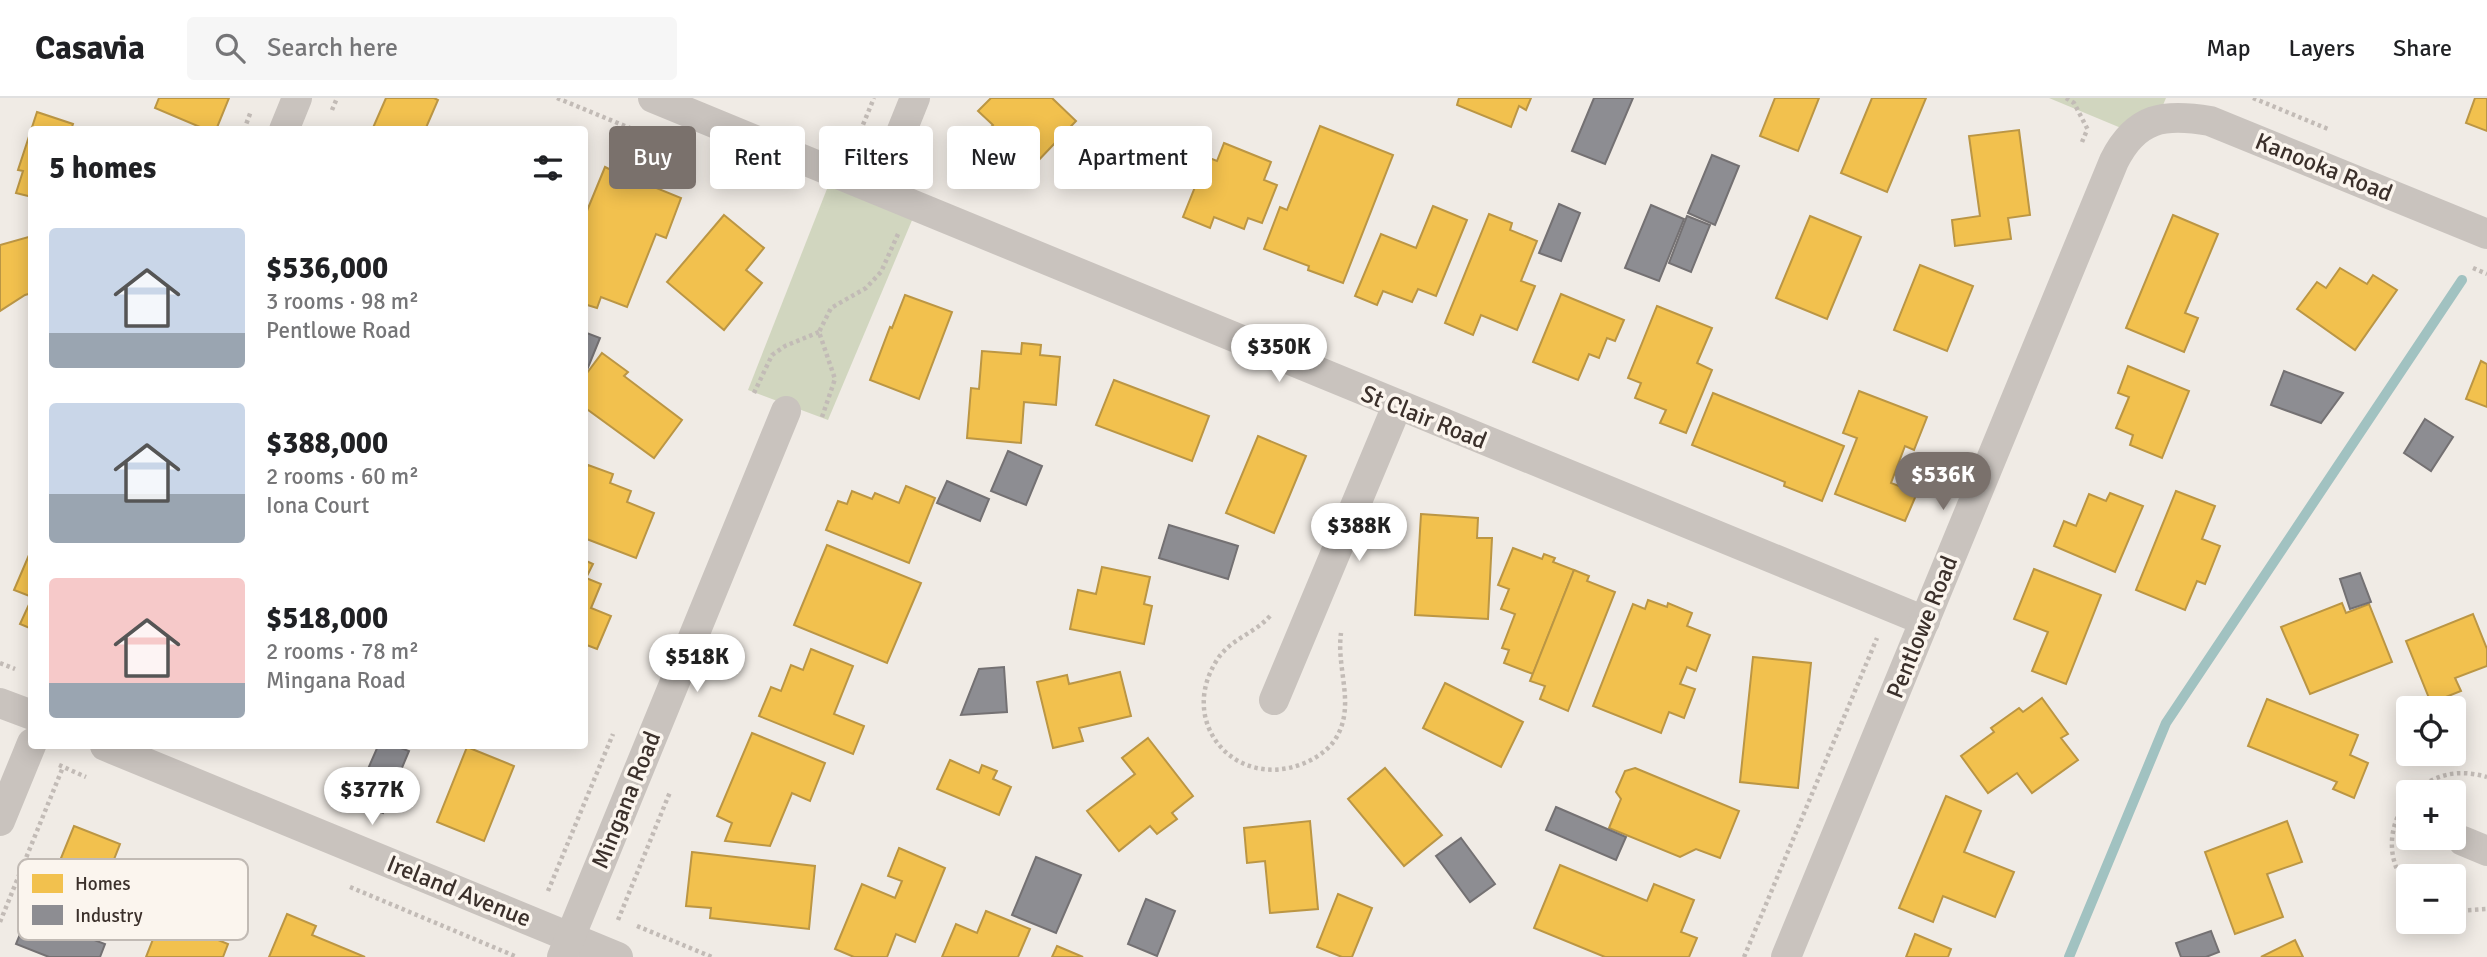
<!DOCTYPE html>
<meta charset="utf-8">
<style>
:root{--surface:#fff;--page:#f6f6f6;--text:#202124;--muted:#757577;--line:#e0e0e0;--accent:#7a716c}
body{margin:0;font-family:Signika,sans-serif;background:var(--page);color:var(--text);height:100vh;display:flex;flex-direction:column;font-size:26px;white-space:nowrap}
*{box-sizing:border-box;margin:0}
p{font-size:23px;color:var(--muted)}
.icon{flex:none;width:38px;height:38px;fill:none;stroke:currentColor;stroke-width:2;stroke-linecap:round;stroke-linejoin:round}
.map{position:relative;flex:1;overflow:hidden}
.details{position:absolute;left:28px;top:28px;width:560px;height:623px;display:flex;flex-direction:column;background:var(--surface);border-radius:7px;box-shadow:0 4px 18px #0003}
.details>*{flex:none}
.guide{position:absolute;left:609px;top:28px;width:665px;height:63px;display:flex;gap:14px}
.controls{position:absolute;left:2396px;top:598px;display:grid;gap:14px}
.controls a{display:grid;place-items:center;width:70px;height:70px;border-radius:7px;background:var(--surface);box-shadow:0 4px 18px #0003;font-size:35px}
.price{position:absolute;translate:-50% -60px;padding:0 16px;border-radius:24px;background:#fff;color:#222;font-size:23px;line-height:46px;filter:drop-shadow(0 2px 4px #0008)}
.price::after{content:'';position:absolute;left:50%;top:42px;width:21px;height:16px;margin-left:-10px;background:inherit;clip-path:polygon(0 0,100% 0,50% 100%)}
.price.on{background:var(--accent);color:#fff}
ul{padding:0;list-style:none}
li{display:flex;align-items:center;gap:21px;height:175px;padding:0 21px}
li span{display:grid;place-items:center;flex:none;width:196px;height:140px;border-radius:7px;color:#555}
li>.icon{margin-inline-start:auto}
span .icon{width:84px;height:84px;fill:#fffc;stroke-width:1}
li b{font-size:30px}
h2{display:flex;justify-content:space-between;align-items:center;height:84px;padding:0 21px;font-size:30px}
.pill{padding:0 24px;border-radius:7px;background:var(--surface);box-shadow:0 4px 18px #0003;font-size:24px;line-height:63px}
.pill.on{background:var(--accent);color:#fff}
header{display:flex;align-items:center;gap:42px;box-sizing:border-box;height:98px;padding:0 35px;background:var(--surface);border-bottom:2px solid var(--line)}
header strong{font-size:33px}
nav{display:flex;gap:38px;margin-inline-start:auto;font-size:24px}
.search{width:490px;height:63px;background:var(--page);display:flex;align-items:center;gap:18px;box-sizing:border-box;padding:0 24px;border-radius:7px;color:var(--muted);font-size:26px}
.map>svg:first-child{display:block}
</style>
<header>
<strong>Casavia</strong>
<div class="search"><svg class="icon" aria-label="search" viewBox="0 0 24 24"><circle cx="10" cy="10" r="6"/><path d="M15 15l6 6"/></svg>Search here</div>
<nav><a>Map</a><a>Layers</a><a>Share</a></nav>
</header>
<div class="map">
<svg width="2487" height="859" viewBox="0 0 2487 859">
<rect width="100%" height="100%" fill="#f0ebe5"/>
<g fill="#d1d6bf">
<path d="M2049,0H2166L2157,21L2133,35Z"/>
<path d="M834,73L918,108L828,322L748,292Z"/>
</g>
<g fill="#f2c14e" stroke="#bb9644" stroke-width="2">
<path d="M159,0H229L216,32H207L155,10Z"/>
<path d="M386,0H434L438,2L425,32H372Z"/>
<path d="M991,0H1052L1076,23L1034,67L1015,48L1011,52L989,31L993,27L978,13Z"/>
<path d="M1459,0H1531L1526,12L1519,8L1511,29L1457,7Z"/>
<path d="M1775,0H1819L1798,53L1760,38Z"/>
<path d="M1872,0H1926L1887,94L1841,75Z"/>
<path d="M2475,0H2487V33L2466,25Z"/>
<path d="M37,14L73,26L71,32H32V99L16,95L23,73L18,72Z"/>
<path d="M1320,28L1393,57L1343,185L1308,172L1309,168L1264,151L1280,109L1287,112Z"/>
<path d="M2019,32L2030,117L2008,120L2011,141L1955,148L1952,122L1980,118L1969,38Z"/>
<path d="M1224,45L1271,64L1264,82L1277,87L1262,125L1248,120L1244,131L1214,119L1210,130L1183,119L1207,59L1217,63Z"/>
<path d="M613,68L646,80L644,85L681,100L666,140L656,136L627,209L601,199L597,210L584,206V120L605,69L611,72Z"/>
<path d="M1433,108L1467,122L1436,198L1418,191L1412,204L1383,193L1377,207L1355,198L1381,136L1416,150Z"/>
<path d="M1489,116L1512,125L1510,132L1537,143L1521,183L1535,188L1517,232L1481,217L1473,237L1445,225Z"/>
<path d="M724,117L764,150L746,172L762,185L724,232L667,184Z"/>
<path d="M2173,117L2218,136L2185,215L2198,220L2184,254L2126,230Z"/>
<path d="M1810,118L1861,139L1827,221L1776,200Z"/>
<path d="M32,138V195L25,197L0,213V147Z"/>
<path d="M1920,167L1973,188L1947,253L1894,232Z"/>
<path d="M2340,170L2367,186L2373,177L2397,192L2355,252L2297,211L2317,184L2326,190Z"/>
<path d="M1561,196L1624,222L1615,243L1607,240L1599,260L1589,256L1578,282L1533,264Z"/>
<path d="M905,197L952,214L919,301L870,282L890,229L892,230Z"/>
<path d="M1657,208L1712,230L1697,265L1712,272L1686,335L1660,325L1666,312L1635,300L1641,285L1628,280Z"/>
<path d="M1022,245L1041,247L1040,257L1060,259L1056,307L1024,304L1021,345L967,340L971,290L979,291L982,253L1021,256Z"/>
<path d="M602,255L628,274L624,278L682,322L654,360L584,309V279Z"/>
<path d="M2481,263L2487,266V309L2466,301Z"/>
<path d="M2128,268L2189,293L2162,360L2130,347L2133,337L2116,330L2129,299L2118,295Z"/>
<path d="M1114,282L1209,318L1192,363L1096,327Z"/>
<path d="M1859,293L1927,319L1914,352L1905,348L1891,385L1917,395L1905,423L1835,396L1857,340L1843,335Z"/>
<path d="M1713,295L1844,348L1822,403L1784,388L1785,384L1692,347Z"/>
<path d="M1258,338L1306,358L1274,435L1226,415Z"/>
<path d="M588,367L613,376L610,385L631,393L627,404L654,415L636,460L584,440V376Z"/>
<path d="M906,388L935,400L909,465L826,432L838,403L847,406L852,393L872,401L875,395L899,405Z"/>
<path d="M2176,393L2215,408L2202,441L2220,448L2205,486L2197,483L2185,512L2136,492Z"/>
<path d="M2110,395L2143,408L2115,474L2054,448L2064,423L2076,428L2089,396L2106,403Z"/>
<path d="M1421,416L1478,420L1477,440H1492L1488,521L1415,517Z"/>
<path d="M827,447L921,485L887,565L794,527Z"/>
<path d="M32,450V499L14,492Z"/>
<path d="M1513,450L1542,461L1544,456L1555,460L1553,464L1574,472L1533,576L1504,565L1509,552L1502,550L1515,516L1501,511L1509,491L1498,487Z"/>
<path d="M584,462L593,466L586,480L601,486L591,510L611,518L597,551L584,546Z"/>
<path d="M1102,469L1150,479L1144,506L1152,508L1144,546L1070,531L1078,492L1096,496Z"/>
<path d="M2034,471L2101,497L2066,586L2032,573L2048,534L2014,521Z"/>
<path d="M1574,472L1589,478L1587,483L1615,494L1568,613L1540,601L1545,588L1530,583Z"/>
<path d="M32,500V531L20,526Z"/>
<path d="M1648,502L1667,509L1668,505L1692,515L1687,528L1710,537L1696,573L1687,569L1680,586L1695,591L1684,620L1669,614L1661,635L1593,608L1633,506L1645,511Z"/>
<path d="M2342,505L2346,515L2369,506L2392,564L2310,596L2281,529Z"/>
<path d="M2473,516L2487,551V568L2455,580L2461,593L2431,605L2406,543Z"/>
<path d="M811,551L853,568L834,616L864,628L853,656L759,618L771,589L781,593L791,567L803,572Z"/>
<path d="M1753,559L1811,565L1798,690L1740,684Z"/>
<path d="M1120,574L1131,618L1079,630L1083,643L1053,650L1037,584L1067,577L1069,586Z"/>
<path d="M1445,585L1523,624L1501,669L1423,630Z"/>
<path d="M2042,600L2068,636L2061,640L2078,662L2032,695L2017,675L1988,695L1961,658L1994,634L1991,630L2019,610L2023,614Z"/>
<path d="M2267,601L2358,637L2350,657L2368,665L2354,700L2333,691L2337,684L2248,648Z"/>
<path d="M752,635L825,665L810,703L792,695L770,748L725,743L732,725L717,718Z"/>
<path d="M1148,640L1193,698L1172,715L1177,721L1157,736L1150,728L1119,753L1087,713L1135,676L1122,660Z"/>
<path d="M467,649L514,668L484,743L437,724Z"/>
<path d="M950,662L979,675L982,667L997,673L993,681L1011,689L999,717L937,691Z"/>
<path d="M1385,670L1442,737L1404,768L1348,701Z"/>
<path d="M1635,670L1739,713L1720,760L1696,751L1680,759L1609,730L1621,701L1616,694L1625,673Z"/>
<path d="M1946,698L1981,713L1964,754L2014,774L1995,819L1943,798L1933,824L1899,810Z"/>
<path d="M1310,723L1318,811L1270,815L1265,763L1247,765L1244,730Z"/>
<path d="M2287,723L2302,764L2267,776L2283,819L2235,836L2205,754Z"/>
<path d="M74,728L120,746L87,830L40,812Z"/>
<path d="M899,750L945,770L915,844L896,836L887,859H854L835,851L862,786L895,800L902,783L888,778Z"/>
<path d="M692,754L815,768L809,831L710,820L711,810L686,808Z"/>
<path d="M1560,767L1647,803L1654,786L1694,802L1681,834L1697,840L1689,859H1605L1534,830Z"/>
<path d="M172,793L204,805L197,820L223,830L218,842L228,846L223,859H146Z"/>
<path d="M1338,796L1372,810L1352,859H1342L1317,849Z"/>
<path d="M986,813L1030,831L1018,859H942L956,826L977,835Z"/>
<path d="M287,816L316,828L312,837L365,859H269Z"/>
<path d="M1915,836L1951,851L1948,859H1906Z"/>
<path d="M2295,842L2303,859H2261Z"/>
<path d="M1057,848L1083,859H1052Z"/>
</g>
<g fill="#8d8d92" stroke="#747173" stroke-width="2">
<path d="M1594,0H1633L1605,66L1572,53Z"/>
<path d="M1712,57L1739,68L1715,127L1688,115Z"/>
<path d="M1559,106L1580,115L1561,163L1539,155Z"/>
<path d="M1651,107L1684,121L1659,183L1625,170Z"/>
<path d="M1687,118L1710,127L1691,174L1669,165Z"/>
<path d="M584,234L600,240L587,272L584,271Z"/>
<path d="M2284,273L2343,295L2321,325L2271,307Z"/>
<path d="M2425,321L2453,339L2431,373L2404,355Z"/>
<path d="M1008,353L1042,368L1026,407L991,393Z"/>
<path d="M947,383L989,401L980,423L937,405Z"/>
<path d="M1169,427L1238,448L1228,481L1159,460Z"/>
<path d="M2360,475L2371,504L2350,511L2340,481Z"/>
<path d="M1004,569L1007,614L961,617L979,571Z"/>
<path d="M378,648H395L409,653L383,715L354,703Z"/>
<path d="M1556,709L1626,739L1616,762L1546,732Z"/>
<path d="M1461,740L1495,786L1470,804L1436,758Z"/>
<path d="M1036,759L1081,777L1056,835L1012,817Z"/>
<path d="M1146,801L1175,813L1157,858L1128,846Z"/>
<path d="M27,819L64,834L65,831L105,846L100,859H49L16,846Z"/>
<path d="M2211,833L2219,854L2206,859H2181L2176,845Z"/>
</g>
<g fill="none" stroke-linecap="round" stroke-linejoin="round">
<path stroke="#a1c2c1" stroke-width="10" d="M2069,859L2166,625L2462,182"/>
<g stroke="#c2bbb6" stroke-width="4.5" stroke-dasharray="3.5 3.5" stroke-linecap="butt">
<path d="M557,0L637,33"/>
<path d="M2066,0L2074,5L2088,32"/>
<path d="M2253,0L2328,31"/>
<path d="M332,12L337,0"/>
<path d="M244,32L251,13"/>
<path d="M2082,44L2087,32"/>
<path d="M855,46L874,0"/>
<path d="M2473,170L2487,176"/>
<path d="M754,295L772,257L785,248L819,234"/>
<path d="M822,319L835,281L819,234L831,210L866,190L881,174L898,136"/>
<path d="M1270,518C1254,536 1230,541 1217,562C1177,624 1234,692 1302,666C1315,661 1328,653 1336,640C1356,607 1336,571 1341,535"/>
<path d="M0,565L15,571"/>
<path d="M59,667L86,679"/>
<path d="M2413,695C2436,675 2459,671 2487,679"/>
<path d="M2408,701C2387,729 2386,762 2408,790"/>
<path d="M350,789L517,859"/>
<path d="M548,793L613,636"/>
<path d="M2454,813L2487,811"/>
<path d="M618,822L670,694"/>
<path d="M0,824L63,669"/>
<path d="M637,828L712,859"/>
<path d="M1744,859L1877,540"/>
</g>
<g stroke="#c9c3be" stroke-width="30">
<path d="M653,0L1925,523"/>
<path d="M284,32L297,0"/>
<path d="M878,92L915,0"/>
<path d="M1274,602L1397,308"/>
<path d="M0,605L32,617"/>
<path d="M105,648L618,859"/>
<path d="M0,723L32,645"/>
<path d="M2463,743L2487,753"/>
<path d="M562,859L786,313"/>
<path d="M1786,859L2114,63C2136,19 2164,15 2210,23L2487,136"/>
</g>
</g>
<g text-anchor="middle" stroke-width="7" stroke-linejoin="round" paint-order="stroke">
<g font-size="24" fill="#3b302b" stroke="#fbf5ee">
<text transform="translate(2324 69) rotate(22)" y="8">Kanooka Road</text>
<text transform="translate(1424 319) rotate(22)" y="8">St Clair Road</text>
<text transform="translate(1922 529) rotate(-68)" y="8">Pentlowe Road</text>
<text transform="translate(626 702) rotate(-68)" y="8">Mingana Road</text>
<text transform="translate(459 793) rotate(22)" y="8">Ireland Avenue</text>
</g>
</g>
<rect x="18" y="761" width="230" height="81" rx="10" fill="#fbf5ee" stroke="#c1bab4" stroke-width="2"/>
<rect x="32" y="776" width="31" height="19" fill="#f2c14e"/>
<rect x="32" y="807" width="31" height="20" fill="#8d8d92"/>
<g font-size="19" fill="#3b302b">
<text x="75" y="792">Homes</text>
<text x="75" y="824">Industry</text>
</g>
</svg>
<div class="controls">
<a><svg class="icon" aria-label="locate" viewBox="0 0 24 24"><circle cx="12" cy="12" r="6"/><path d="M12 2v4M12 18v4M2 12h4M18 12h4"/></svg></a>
<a>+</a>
<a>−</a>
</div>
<b class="price" style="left:1279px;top:286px">$350K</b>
<b class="price on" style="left:1943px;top:414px">$536K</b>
<b class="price" style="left:1359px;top:465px">$388K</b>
<b class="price" style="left:697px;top:596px">$518K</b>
<b class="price" style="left:372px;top:729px">$377K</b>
<div class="guide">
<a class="pill on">Buy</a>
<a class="pill">Rent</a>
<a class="pill">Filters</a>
<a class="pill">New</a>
<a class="pill">Apartment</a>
</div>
<section class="details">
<h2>5 homes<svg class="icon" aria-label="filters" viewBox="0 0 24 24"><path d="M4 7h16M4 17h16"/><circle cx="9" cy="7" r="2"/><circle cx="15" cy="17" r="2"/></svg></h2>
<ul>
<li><span style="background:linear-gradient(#c9d6e8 75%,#9aa5b1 0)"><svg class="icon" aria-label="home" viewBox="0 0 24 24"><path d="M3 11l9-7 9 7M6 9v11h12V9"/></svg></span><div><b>$536,000</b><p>3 rooms · 98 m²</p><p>Pentlowe Road</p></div></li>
<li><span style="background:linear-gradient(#c9d6e8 65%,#9aa5b1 0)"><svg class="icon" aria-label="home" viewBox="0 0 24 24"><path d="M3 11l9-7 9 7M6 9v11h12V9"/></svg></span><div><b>$388,000</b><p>2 rooms · 60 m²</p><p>Iona Court</p></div></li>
<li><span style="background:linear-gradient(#f6c9c9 75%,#9aa5b1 0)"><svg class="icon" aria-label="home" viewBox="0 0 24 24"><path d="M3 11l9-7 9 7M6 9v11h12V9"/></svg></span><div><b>$518,000</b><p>2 rooms · 78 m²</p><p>Mingana Road</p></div></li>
</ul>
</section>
</div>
